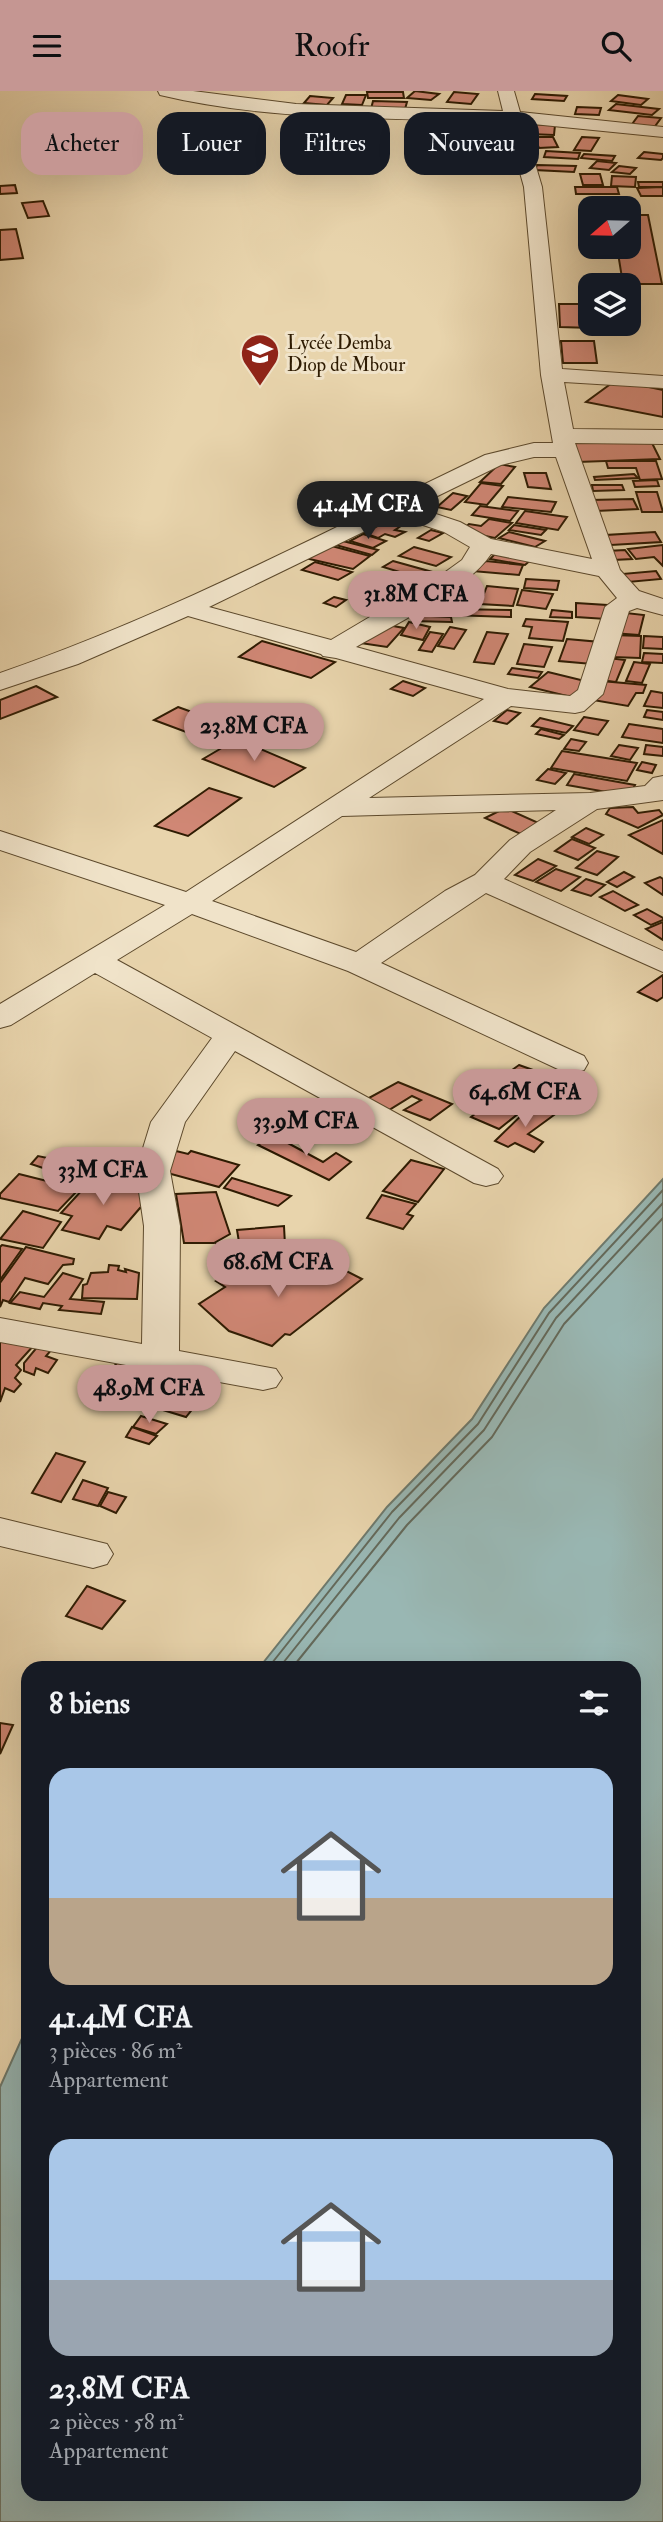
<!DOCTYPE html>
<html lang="fr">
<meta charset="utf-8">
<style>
:root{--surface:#171b24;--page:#242831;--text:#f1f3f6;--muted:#9ea1a6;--accent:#c59692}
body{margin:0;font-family:"IM FELL Double Pica",serif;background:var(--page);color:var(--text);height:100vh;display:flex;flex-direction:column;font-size:26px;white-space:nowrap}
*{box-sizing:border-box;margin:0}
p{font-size:23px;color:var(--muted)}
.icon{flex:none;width:38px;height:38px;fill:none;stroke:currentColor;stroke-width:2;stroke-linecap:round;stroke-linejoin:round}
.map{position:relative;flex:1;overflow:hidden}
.panel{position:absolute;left:21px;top:1570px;width:620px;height:840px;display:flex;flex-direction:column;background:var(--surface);border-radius:21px;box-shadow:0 7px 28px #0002}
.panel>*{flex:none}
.top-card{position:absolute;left:21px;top:21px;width:621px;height:63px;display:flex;gap:14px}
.needle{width:46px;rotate:250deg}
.buttons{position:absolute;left:578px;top:105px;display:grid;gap:14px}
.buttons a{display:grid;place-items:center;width:63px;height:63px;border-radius:14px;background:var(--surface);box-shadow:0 7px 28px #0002;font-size:35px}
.price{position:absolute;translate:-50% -60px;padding:0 16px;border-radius:24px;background:var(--accent);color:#111;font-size:23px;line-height:46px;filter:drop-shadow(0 2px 4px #0008)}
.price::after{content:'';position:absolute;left:50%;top:42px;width:21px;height:16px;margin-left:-10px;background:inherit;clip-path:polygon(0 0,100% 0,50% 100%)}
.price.current{background:#222;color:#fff}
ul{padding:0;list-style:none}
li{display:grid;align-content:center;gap:14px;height:371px;padding:0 28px}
li span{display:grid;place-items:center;height:217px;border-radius:21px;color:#555}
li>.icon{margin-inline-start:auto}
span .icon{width:126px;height:126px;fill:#fffc;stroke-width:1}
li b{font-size:30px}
h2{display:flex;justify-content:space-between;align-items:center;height:84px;padding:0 28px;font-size:30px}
.tag{padding:0 24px;border-radius:21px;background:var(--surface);box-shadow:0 7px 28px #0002;font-size:24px;line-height:63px}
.tag.current{background:var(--accent);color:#111}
header{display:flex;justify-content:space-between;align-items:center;height:91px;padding:0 28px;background:var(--accent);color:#111;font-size:32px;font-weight:600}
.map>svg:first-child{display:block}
</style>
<header><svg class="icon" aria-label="menu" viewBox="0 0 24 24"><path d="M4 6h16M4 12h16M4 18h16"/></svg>Roofr<svg class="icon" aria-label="search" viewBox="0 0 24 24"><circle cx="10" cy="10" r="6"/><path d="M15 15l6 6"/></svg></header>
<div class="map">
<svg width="663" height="2431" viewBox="0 0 663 2431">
<rect width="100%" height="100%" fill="#e8d4ac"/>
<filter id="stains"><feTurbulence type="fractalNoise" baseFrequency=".00286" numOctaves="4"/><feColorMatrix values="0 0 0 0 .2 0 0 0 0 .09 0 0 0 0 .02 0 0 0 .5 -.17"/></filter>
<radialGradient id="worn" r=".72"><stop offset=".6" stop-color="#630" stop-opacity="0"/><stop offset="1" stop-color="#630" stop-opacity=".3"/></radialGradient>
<path fill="#99b7b3" stroke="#6e796c" stroke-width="2" d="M663,1088V2431H0V1996L28,1934V2403H634V1577H259L387,1416L472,1328L544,1217Z"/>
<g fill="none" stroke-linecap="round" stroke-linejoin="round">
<g stroke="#64695a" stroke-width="2">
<path d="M268,1577L392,1421L478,1333L549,1222L663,1099"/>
<path d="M279,1577L399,1427L484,1339L556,1227L663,1112"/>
<path d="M292,1577L407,1434L492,1346L564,1233L663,1127"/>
</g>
</g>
<g fill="#d08775" stroke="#2e1b02" stroke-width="2">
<path d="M415,0L439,3L431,9L407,7Z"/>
<path d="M367,1H403L404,7H368Z"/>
<path d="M454,1L478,3L471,13L447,11Z"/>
<path d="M535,3L567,5L564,10L532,8Z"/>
<path d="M346,4H366L362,14L342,13Z"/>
<path d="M618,4L648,8L641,14L611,10Z"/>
<path d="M310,5L333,7L327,14L304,12Z"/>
<path d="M373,10L407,11L405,18H371Z"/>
<path d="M616,13L659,18L652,24L609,19Z"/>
<path d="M577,16L601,17L599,24L575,23Z"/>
<path d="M638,25L661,27L653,38L630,36Z"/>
<path d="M531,33L555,34L554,44L529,43Z"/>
<path d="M534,46H553L558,56L539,57Z"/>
<path d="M582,46L599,47L591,60L574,59Z"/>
<path d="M546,60L580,62L578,68L544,66Z"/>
<path d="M644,61L663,63V67L661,69L638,67Z"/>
<path d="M584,63L615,65L612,70L581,67Z"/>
<path d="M597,70L616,72L609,79L590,77Z"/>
<path d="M537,74L576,75L574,81L535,79Z"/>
<path d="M619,75L636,77L630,83L612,81Z"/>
<path d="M580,83H600L603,94H583Z"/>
<path d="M612,85L636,86L635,96L611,95Z"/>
<path d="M638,91H663V96H639Z"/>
<path d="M15,94L17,102L0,103V95Z"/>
<path d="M575,96H617L619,103H576Z"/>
<path d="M663,96V105H641L637,97Z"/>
<path d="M43,110L49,125L28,127L22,112Z"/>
<path d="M628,124H648L662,193H623L617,156H628Z"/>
<path d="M16,138L23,167L0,169V139Z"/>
<path d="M559,213H590L592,237L560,236Z"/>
<path d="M561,250H594L597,272H563Z"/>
<path d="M616,289L663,299V326L586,311Z"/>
<path d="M649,346L660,368L578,371L569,349Z"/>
<path d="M606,370H656L662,388L640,389L636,377H608Z"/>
<path d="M499,373L515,376L501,393L480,391Z"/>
<path d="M524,382H546L551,398L528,396Z"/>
<path d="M634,383L638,387L595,389L594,386Z"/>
<path d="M657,389L659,395L635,396L633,390Z"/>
<path d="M481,392L503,395L487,414L465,411Z"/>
<path d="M592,394H622L624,399L593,400Z"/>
<path d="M636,401H657L663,421H642Z"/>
<path d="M453,402L467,405L451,419L437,416Z"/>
<path d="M508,406L556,411L551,421L502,416Z"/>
<path d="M633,408L638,418L596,420L591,409Z"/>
<path d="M480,415L518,420L510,430L472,424Z"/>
<path d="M525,420L567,426L558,439L516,432Z"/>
<path d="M489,428L512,432L495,447L461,440L469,433L481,435Z"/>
<path d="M385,431L401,435L395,439L405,441L395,446L385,443L378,447L364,442Z"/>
<path d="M514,434L546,439L541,444L509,439Z"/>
<path d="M431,439L443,442L429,450L418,447Z"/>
<path d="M509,441L545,450L535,456L499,447Z"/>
<path d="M655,441L661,451L611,454L606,444Z"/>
<path d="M363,443L386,450L373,457L350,450Z"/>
<path d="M339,449L378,459L372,464L332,453Z"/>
<path d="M324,453L370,465L353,478L305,467Z"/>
<path d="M663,454V475L654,466L636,468L628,458Z"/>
<path d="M414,456L451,466L436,475L399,465Z"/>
<path d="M625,459L632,468L613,469L607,460Z"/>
<path d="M497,461L533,467L525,474L490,468Z"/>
<path d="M393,470L436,482L426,489L383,476Z"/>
<path d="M486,470L523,474L519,484L472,480Z"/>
<path d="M315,471L352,481L338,489L302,479Z"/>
<path d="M656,480L661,488L628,491L622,483Z"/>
<path d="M400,482L425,490L419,494L393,486Z"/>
<path d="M526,488L559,490L557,499L524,497Z"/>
<path d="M399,491L415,496L390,511L374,506Z"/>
<path d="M487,495L518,498L513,515L480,513Z"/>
<path d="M522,499L553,503L546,518L517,514Z"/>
<path d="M334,506L346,509L336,516L324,512Z"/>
<path d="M424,511L446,514L448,524L412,522Z"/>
<path d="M576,512L607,514L606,528L576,526Z"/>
<path d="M452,518L511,519V526L451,524Z"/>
<path d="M552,519L572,521V527L550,526Z"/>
<path d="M617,521L644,524L639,544L612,542Z"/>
<path d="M411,524L451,526L452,531L412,530Z"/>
<path d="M526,528L568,531L563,550L529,547L532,536L523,535Z"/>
<path d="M371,531L404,537L387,556L354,551Z"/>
<path d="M409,531L430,536L423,549L401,544Z"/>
<path d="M450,536L466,539L454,558L438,555Z"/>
<path d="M430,541L443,543L432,561L419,559Z"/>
<path d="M487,541L508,543L494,573L474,571Z"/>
<path d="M613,544L641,545L640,567L612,566Z"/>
<path d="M644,545L663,546V558L643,557Z"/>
<path d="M567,548L600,551L592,573L559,570Z"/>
<path d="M262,550L335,571L311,587L239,566Z"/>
<path d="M524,553L552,556L544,576L517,573Z"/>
<path d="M644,562L663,563V572L642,571Z"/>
<path d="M608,567L625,569L616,591L599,589Z"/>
<path d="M634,571L650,573L642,592L626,590Z"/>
<path d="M512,577L542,581L538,587L508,583Z"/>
<path d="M548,581L589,591L571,606L530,596Z"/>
<path d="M403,590L425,597L413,605L391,598Z"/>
<path d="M601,590L646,594L643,602H636L628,615L593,609Z"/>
<path d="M36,595L57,606L0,628V609Z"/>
<path d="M651,600L663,602V617L644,615Z"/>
<path d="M178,616L245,640L221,654L154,629Z"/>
<path d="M507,619L520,622L507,633L494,630Z"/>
<path d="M647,619L663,621V629L644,626Z"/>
<path d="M584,626L608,630L598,644L574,639Z"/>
<path d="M540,627L573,635L566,642L532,635Z"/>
<path d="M629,633L663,638V652L622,646Z"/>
<path d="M541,638L564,644L559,648L536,643Z"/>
<path d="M237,648L305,677L274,696L203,668Z"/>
<path d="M571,648L586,651L579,660L564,658Z"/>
<path d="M619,654L638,657L630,669L611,665Z"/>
<path d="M646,654L663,656V665L644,663Z"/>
<path d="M562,660L637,672L627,690L551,677Z"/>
<path d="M642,671L656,674L652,682L637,679Z"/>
<path d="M548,678L566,682L555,693L537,689Z"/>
<path d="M574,683L635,694L629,705L567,694Z"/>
<path d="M209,697L241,707L188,745L155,735Z"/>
<path d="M633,716L638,722L659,719L663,724L638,737L606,723L610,717Z"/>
<path d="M505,717L543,734L523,744L485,727Z"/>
<path d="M663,729V763L629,744Z"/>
<path d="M586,737L603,744L589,753L572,746Z"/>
<path d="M572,748L595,757L578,769L555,760Z"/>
<path d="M597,760L618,766L597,784L576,777Z"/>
<path d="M538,768L556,775L533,790L515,784Z"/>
<path d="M556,778L580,786L561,800L536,791Z"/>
<path d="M624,781L634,786L617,796L607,791Z"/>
<path d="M660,786L663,788V804L645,792Z"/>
<path d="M586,788L605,794L591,805L572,799Z"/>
<path d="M613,800L638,814L625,820L600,806Z"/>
<path d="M647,818L663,827V829L651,834L634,824Z"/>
<path d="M663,831V849L646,838Z"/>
<path d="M663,884V906L657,910L638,901Z"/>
<path d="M519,974L550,985L545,992L577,1004L555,1020L508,998L511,994L498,989Z"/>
<path d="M398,991L452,1013L430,1029L404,1019L421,1009L412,1005L389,1019L367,1008Z"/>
<path d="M489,992L498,996L501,992L507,995L491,1009L475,1003Z"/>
<path d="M506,999L533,1011L499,1038L471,1026Z"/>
<path d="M532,1014L554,1024L528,1043L543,1051L534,1061L515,1052L508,1056L495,1050Z"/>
<path d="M273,1044L323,1071L336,1062L351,1071L329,1089L258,1054Z"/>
<path d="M68,1058L121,1075L115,1086L91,1080L77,1094L54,1089L62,1079L50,1076L49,1079L31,1073L38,1065L57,1069Z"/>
<path d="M176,1060L188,1063L191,1060L239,1074L219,1096L160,1080Z"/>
<path d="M411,1069L444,1078L418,1111L383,1100Z"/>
<path d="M19,1083L79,1098L58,1120L0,1107V1103Z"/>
<path d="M94,1086L143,1097L147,1119L140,1117L121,1139L107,1135L99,1148L62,1139L72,1125L61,1122Z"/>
<path d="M232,1087L291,1105L278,1115L224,1097Z"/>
<path d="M216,1101L230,1143L214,1152H184L176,1103Z"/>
<path d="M382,1104L416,1113L407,1123L413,1125L403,1138L367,1127Z"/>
<path d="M23,1120L61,1131L43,1157L0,1148Z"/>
<path d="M284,1135L286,1174L219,1177L216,1153L239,1151L237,1139Z"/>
<path d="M2,1154L22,1158L0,1189V1156Z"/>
<path d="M26,1156L74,1168L73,1173L63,1174L48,1193L25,1187L9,1211L3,1209L0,1216V1192Z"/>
<path d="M315,1164L362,1188L290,1244L285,1243L272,1255L229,1240L199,1213L225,1196L216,1190L232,1182L243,1187L265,1178L276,1184Z"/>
<path d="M109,1174L119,1175L118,1179L126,1181L125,1178L139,1182L137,1208L82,1207L83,1194L87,1193L91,1182L108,1181Z"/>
<path d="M63,1182L83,1188L70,1208L104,1211L101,1223L59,1219L62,1215L43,1212L40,1218L10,1212L20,1201L44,1206Z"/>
<path d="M0,1245L35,1253L16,1274L21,1279L15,1287L21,1293L14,1301L5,1297L0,1311Z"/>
<path d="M38,1255L53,1257L46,1265L57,1269L48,1282L36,1277L34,1284L24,1280V1272Z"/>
<path d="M123,1265L197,1284L187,1293L132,1277L109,1308L91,1302Z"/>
<path d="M132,1286L202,1306L186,1326L140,1312L141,1309L136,1307V1312L114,1306Z"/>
<path d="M141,1325L167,1333L156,1343L133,1336Z"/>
<path d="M132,1336L157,1345L149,1353L126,1346Z"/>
<path d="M56,1362L85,1371L61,1411L32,1402Z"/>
<path d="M83,1389L108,1397L98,1415L73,1408Z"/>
<path d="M108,1401L126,1406L116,1422L100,1415Z"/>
<path d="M87,1495L125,1510L102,1538L66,1525Z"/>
<path d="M0,1632L13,1634L0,1663Z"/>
</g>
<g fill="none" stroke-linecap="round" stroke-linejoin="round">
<g stroke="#5c492c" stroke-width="2">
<g id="street">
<path d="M158,0H193L296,13L503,20L498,0H514L520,21L663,36V46L523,32L542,96L562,278L663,285V297L564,291L573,338L663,339V353L575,352L620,479L639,500L663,508V524L637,517L629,520L603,603L584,620L575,622L511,615L369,707L590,702L645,695L653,687L663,685V709L597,718L530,761L504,788L663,860V881L486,802L381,872L584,965L588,972L584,979L572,982L560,979L348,880L192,823L117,869L498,1078L503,1085L498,1092L486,1095L474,1092L235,960L185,1031L170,1080L180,1135L179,1260L276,1278L282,1287L276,1296L263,1299L0,1251V1227L142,1253L144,1135L136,1080L151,1031L212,947L95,882L11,934L0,937V913L165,814L0,759V740L186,801L484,608L336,567L323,565L321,563L188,525L78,573L0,599V582C168,524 326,440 485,364L534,352H553L541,284L524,96L506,31C391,26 272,31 160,4ZM534,366H556L592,468L491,448L460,431L415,416L501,374ZM396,425L444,441L470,456L462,469L444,482L331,549L209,516ZM491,463L599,485L617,507L605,516L578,599L570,605L508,598L356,556C395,533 467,499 491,463ZM556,719L510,749L475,784L445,800L356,861L212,810L342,725Z"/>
<path d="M0,1427L107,1453L113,1463L107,1473L93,1477L0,1455Z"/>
</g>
</g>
<use href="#street" fill="#f0e3c9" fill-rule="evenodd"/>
</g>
<defs>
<g id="school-pin" transform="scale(2.0125)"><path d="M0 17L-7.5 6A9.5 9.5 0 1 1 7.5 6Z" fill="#8f2418" stroke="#f0e3c9"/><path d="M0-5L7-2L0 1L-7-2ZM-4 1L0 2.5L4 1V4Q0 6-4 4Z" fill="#fff"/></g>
</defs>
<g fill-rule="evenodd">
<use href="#school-pin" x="260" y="262"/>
</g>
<g text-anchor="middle" stroke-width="6" stroke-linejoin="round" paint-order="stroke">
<g font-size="19" fill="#2e1b02" stroke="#f0e3c9" text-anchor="start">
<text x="287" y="258">Lycée Demba<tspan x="287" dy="22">Diop de Mbour</tspan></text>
</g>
</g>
<rect width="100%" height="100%" filter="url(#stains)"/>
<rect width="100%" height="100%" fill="url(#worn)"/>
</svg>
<div class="buttons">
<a><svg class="needle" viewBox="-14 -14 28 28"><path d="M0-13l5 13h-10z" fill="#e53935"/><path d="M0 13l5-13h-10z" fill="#9ea1a6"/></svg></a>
<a><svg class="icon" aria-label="layers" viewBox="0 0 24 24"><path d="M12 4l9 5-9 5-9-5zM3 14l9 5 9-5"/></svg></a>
</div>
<b class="price current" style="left:368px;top:450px">41.4M CFA</b>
<b class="price" style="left:416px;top:540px">31.8M CFA</b>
<b class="price" style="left:254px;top:672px">23.8M CFA</b>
<b class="price" style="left:525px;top:1038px">64.6M CFA</b>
<b class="price" style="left:306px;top:1067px">33.9M CFA</b>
<b class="price" style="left:103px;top:1116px">33M CFA</b>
<b class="price" style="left:278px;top:1208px">68.6M CFA</b>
<b class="price" style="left:149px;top:1334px">48.9M CFA</b>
<div class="top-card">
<a class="tag current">Acheter</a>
<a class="tag">Louer</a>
<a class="tag">Filtres</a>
<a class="tag">Nouveau</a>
</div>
<section class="panel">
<h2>8 biens<svg class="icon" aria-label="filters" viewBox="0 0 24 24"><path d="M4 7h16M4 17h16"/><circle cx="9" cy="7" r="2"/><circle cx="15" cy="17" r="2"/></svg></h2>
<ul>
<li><span style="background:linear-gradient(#a9c7e8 60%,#b9a48a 0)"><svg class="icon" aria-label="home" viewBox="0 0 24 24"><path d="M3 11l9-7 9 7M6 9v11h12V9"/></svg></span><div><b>41.4M CFA</b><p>3 pièces · 86 m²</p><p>Appartement</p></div></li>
<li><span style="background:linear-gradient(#a9c7e8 65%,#9aa5b1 0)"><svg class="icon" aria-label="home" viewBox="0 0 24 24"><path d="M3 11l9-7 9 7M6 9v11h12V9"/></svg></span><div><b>23.8M CFA</b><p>2 pièces · 58 m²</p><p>Appartement</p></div></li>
</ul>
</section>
</div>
